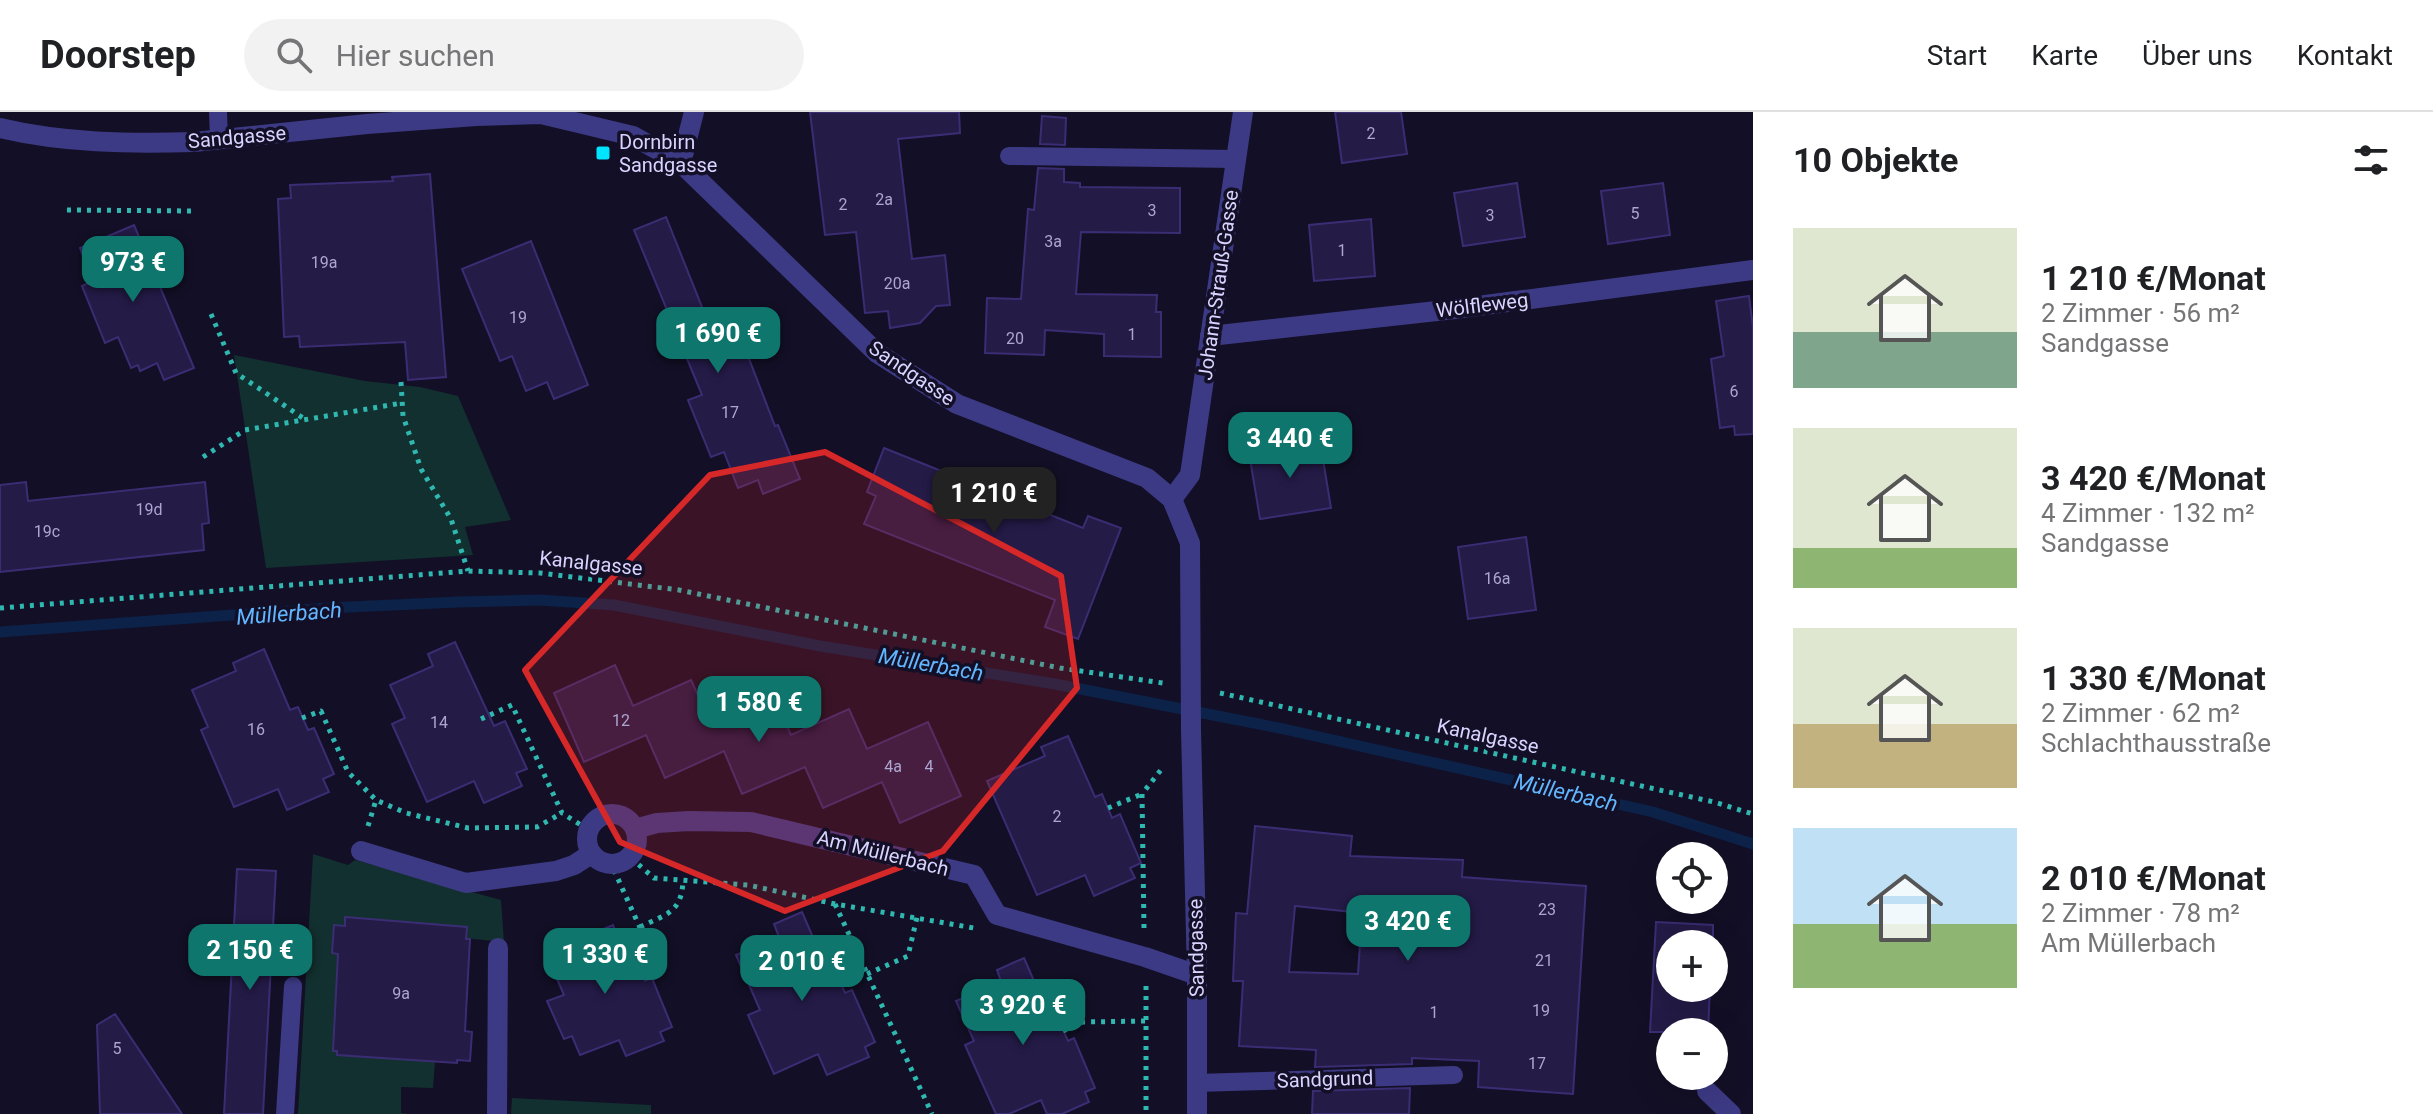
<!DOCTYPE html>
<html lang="de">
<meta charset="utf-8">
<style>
:root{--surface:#fff;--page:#f2f2f2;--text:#202124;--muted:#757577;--line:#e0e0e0;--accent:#0f766e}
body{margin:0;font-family:Roboto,sans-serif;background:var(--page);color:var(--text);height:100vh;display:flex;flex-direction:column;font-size:30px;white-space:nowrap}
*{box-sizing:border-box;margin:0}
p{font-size:26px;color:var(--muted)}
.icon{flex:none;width:44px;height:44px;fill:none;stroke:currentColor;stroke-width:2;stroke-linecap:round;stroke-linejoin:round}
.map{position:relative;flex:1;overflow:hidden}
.details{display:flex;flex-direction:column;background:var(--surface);width:680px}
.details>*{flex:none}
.buttons{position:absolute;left:1656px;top:730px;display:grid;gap:16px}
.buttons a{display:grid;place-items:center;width:72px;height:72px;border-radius:50%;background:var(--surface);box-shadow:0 8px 32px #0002;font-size:40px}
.price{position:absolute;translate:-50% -68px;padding:0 18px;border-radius:16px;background:var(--accent);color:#fff;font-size:26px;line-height:52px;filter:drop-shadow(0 2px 4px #0008)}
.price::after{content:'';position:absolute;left:50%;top:48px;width:24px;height:18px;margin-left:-12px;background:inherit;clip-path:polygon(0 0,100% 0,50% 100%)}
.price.on{background:#222;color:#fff}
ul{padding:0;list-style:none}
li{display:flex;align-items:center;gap:24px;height:200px;padding:0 40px}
li span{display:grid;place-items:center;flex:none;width:224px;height:160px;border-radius:0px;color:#555}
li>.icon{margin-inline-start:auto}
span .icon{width:96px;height:96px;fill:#fffc;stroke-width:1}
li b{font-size:34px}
h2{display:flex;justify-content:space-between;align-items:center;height:96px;padding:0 40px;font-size:34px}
header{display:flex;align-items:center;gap:48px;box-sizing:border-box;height:112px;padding:0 40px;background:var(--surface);border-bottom:2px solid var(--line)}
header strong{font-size:38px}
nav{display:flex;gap:44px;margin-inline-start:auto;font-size:28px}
.search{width:560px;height:72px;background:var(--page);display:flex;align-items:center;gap:20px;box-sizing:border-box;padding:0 28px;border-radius:44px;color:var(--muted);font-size:30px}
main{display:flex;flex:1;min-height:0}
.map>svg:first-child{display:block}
</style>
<header>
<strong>Doorstep</strong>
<div class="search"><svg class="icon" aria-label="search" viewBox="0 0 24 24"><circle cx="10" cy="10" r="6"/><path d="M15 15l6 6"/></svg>Hier suchen</div>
<nav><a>Start</a><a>Karte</a><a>Über uns</a><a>Kontakt</a></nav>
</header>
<main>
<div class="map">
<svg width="1753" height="1002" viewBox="0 0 1753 1002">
<rect width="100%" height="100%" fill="#130f26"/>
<g fill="#12302f">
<path d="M234,243L365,269L420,275L458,284L511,408L465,415L473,443L266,456Z"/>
<path d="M313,742L348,753L355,748L501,788L504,830L345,814L337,939L435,950L433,976L401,975V1001L408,1002H298Z"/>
<path d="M512,986L651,993V1002H511Z"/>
</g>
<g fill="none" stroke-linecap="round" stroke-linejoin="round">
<path stroke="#0c2248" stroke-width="11" d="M0,520L328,496L458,490L540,488L614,493L820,534L1055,572L1284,617L1653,700L1753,732"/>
</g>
<g fill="#241b47" stroke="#3b2d73" stroke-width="2" fill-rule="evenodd">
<path d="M810,0H959L960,21L898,27L912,147L945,143L950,193L936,194L920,211L890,216L888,199L865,201L856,120L825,123Z"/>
<path d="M1335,0H1401L1407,42L1342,51Z"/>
<path d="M1042,4L1066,6L1065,33L1040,32Z"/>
<path d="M1038,56L1064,57V70L1080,71V75L1180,76V121L1081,120L1076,182L1157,183L1156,200H1161V245L1104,244V222L1045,218L1044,243L985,241L987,186L1021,187L1028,97L1034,98Z"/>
<path d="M430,62L446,265L408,268L405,230L300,235L299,224L284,225L278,87L291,86L290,73L393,69L392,65Z"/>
<path d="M1517,71L1525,125L1463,134L1454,81Z"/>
<path d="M1663,71L1670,123L1608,132L1601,79Z"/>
<path d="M666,105L718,235L741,226L775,314L778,313L800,367L763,382L758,368L738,376L724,340L711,345L688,288L702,283L634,118Z"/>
<path d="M1371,107L1375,164L1314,169L1309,113Z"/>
<path d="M134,113L194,256L164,268L157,251L140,259L138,253L131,256L118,225L105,231L82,174L93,169L80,136Z"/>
<path d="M531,129L588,273L554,287L547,270L526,279L512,244L500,249L462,157Z"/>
<path d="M1749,184L1753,216V322L1735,323L1734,314L1720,316L1711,247L1724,244L1716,189Z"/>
<path d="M1320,329L1331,396L1260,407L1249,341Z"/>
<path d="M884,336L1083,416L1088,404L1121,416L1078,527L1045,515L1055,488L864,412L876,384L867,380Z"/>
<path d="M26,370L28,389L205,370L209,411L202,412L204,438L0,460V373Z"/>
<path d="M1526,425L1536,498L1468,507L1458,435Z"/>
<path d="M455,530L494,614L505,609L527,657L516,661L522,674L484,691L474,669L427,690L392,612L405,606L390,573L433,554L428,542Z"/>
<path d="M264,537L290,598L298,595L308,618L314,616L334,662L323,667L329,680L287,698L278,677L234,695L201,618L208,615L192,578L236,559L233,551Z"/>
<path d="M615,553L633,594L691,568L710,609L772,581L791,623L849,597L867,637L928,610L961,684L900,711L882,670L823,696L805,655L742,682L724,639L665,666L646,623L584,650L554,581Z"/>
<path d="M1068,624L1095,685L1102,682L1112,706L1120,702L1141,751L1130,756L1135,766L1094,784L1085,763L1037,783L987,669L1045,644L1041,635Z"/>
<path d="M1255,714L1352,724L1350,744L1463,748L1462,765L1586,774L1573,982L1478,975L1479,949L1412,946V952L1315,955L1316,938L1239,934L1243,869H1233L1236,801L1247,802ZM1295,794L1362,801L1358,862L1289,860Z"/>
<path d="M237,757L276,759L263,1002H224Z"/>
<path d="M802,800L828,860L835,857L845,881L852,878L875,930L865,935L869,945L827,963L818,942L774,962L748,903L760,898L736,843L779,825L774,812Z"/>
<path d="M345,805L467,815L466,827H470L465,919L472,920L470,949L457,948V951L337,943V939H333L338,842L332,841L334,813L345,814Z"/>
<path d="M1656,810L1713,813V832H1670V876H1710L1708,920H1650Z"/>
<path d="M613,813L627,848L635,845L645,869L652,866L672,915L660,920L664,929L626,944L619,928L580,943L572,924L564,927L547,889L564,883L546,841Z"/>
<path d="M1024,846L1051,908L1057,905L1068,929L1074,926L1095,976L1085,980L1089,990L1062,1002H1047L1041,988L1009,1002H996L965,933L974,929L956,889L1001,869L997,858Z"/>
<path d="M115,902L182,1002H100L97,913Z"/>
<path d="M1410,976L1409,1002H1312L1313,979Z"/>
</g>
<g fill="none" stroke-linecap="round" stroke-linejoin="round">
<g stroke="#2fb8b0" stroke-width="5" stroke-dasharray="4 6" stroke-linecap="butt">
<path d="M67,98L196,99"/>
<path d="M211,202L236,261L306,308"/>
<path d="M401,270L403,304L421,357L451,407L468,459"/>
<path d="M203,345L245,318L402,291"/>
<path d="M0,496L468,459L540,461L679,478L1060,556L1163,571"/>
<path d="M1220,581L1714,690L1753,702"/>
<path d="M302,606L321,599L348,660L376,688L406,701L468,716L537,715L562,701"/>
<path d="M481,607L512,593L562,701L584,715"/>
<path d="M1108,696L1142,682"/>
<path d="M368,714L376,688"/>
<path d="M631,746L654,766L748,773L835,792L974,816"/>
<path d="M614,758L659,858"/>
<path d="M835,792L932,1002"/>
<path d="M640,815C666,802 682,801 683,768"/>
<path d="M1144,816L1142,682L1164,654"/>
<path d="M638,853L654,845"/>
<path d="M867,862L908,844L917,805"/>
<path d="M840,870L866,858"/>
<path d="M1146,874V1002"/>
<path d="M1063,919L1083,910L1146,909"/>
</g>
<g stroke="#3d3a85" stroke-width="18">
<path d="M218,0L219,27"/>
<path d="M1009,44L1235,47"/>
<path d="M1196,971L1454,963"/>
<path d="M285,1002L293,874"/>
</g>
<g stroke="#3d3a85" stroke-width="20">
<path d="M0,16C63,31 129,32 194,30L367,12L476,4L541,2L633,24L681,51L877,241L957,292L1147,366L1172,387L1190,431L1191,618L1197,863V1002"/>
<path d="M681,51L694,0"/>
<path d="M1210,224L1455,197L1753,158"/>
<path d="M1172,387L1190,363L1243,0"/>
<circle cx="612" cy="727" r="25"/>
<path d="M635,717L657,711L689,709L751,710L974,763L997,803L1145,845L1197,863"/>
<path d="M361,739L466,771L556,759L574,753L591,742"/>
<path d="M1707,979L1731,1002"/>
<path d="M497,1002L498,836"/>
</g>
</g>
<path fill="#d62828" fill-opacity="0.2" stroke="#d62828" stroke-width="6" stroke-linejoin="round" d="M825,340L1061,464L1077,576L943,739L785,799L620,730L525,558L710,363Z"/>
<rect fill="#00e5ff" stroke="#130f26" stroke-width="3" x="595" y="33" width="16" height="16" rx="4"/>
<g text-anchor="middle" stroke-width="7" stroke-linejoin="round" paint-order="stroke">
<g font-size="16" fill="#aca6d1">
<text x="1371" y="27">2</text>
<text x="884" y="93">2a</text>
<text x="843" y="98">2</text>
<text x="1152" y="104">3</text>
<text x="1635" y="107">5</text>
<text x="1490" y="109">3</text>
<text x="1053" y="135">3a</text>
<text x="1342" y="144">1</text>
<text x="324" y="156">19a</text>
<text x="897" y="177">20a</text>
<text x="518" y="211">19</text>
<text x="1132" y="228">1</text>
<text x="1015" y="232">20</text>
<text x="1734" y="285">6</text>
<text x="730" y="306">17</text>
<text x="149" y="403">19d</text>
<text x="47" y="425">19c</text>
<text x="1497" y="472">16a</text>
<text x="621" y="614">12</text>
<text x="439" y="616">14</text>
<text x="256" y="623">16</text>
<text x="893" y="660">4a</text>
<text x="929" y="660">4</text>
<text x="1057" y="710">2</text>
<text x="1547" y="803">23</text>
<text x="1544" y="854">21</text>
<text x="401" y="887">9a</text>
<text x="1541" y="904">19</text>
<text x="1434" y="906">1</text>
<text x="117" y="942">5</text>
<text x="1537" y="957">17</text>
</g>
<g font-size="20" fill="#d9d4ff" stroke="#130f26">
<text transform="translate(237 25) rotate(-5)" y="7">Sandgasse</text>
<text transform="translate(1218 173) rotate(-82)" y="7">Johann-Strauß-Gasse</text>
<text transform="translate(1482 193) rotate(-7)" y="7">Wölfleweg</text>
<text transform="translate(912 261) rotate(34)" y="7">Sandgasse</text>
<text transform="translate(591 451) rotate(6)" y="7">Kanalgasse</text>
<text transform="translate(1488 624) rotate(12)" y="7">Kanalgasse</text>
<text transform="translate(883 741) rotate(14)" y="7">Am Müllerbach</text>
<text transform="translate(1196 836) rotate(-91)" y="7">Sandgasse</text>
<text transform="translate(1325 967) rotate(-2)" y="7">Sandgrund</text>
</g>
<g font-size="20" fill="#d9d4ff" stroke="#130f26" text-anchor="start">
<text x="619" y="37">Dornbirn<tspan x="619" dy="23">Sandgasse</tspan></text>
</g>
<g font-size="22" font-style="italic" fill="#62b6ff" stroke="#130f26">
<text transform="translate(289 501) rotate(-4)" y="8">Müllerbach</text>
<text transform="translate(931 552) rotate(10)" y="8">Müllerbach</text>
<text transform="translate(1566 680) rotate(13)" y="8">Müllerbach</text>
</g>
</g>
</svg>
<div class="buttons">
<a><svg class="icon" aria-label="locate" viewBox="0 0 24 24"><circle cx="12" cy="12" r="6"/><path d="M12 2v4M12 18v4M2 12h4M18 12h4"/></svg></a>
<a>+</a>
<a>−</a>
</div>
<b class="price" style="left:133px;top:192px">973 €</b>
<b class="price" style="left:718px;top:263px">1 690 €</b>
<b class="price" style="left:1290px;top:368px">3 440 €</b>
<b class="price on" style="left:994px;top:423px">1 210 €</b>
<b class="price" style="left:759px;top:632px">1 580 €</b>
<b class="price" style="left:1408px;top:851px">3 420 €</b>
<b class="price" style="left:250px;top:880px">2 150 €</b>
<b class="price" style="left:605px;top:884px">1 330 €</b>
<b class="price" style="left:802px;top:891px">2 010 €</b>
<b class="price" style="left:1023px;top:935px">3 920 €</b>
</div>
<section class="details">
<h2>10 Objekte<svg class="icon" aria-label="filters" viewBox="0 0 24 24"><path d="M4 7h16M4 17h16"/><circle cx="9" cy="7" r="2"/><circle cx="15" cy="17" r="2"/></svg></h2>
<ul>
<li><span style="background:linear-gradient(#dfe7d0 65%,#7fa58c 0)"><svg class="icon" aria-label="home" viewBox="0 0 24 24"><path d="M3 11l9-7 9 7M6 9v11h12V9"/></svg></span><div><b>1 210 €/Monat</b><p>2 Zimmer · 56 m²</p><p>Sandgasse</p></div></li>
<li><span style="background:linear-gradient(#dfe7d0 75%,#8fb573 0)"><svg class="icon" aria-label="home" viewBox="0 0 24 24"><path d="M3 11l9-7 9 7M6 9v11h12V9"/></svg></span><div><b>3 420 €/Monat</b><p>4 Zimmer · 132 m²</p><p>Sandgasse</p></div></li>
<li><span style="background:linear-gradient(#dfe7d0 60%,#c2b280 0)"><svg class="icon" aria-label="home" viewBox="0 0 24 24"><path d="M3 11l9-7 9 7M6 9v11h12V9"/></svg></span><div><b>1 330 €/Monat</b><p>2 Zimmer · 62 m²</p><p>Schlachthausstraße</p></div></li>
<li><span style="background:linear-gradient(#bfe0f5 60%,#8fb573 0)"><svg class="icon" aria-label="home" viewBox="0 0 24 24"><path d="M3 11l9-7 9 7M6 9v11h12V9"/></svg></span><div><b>2 010 €/Monat</b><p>2 Zimmer · 78 m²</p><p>Am Müllerbach</p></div></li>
</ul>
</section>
</main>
